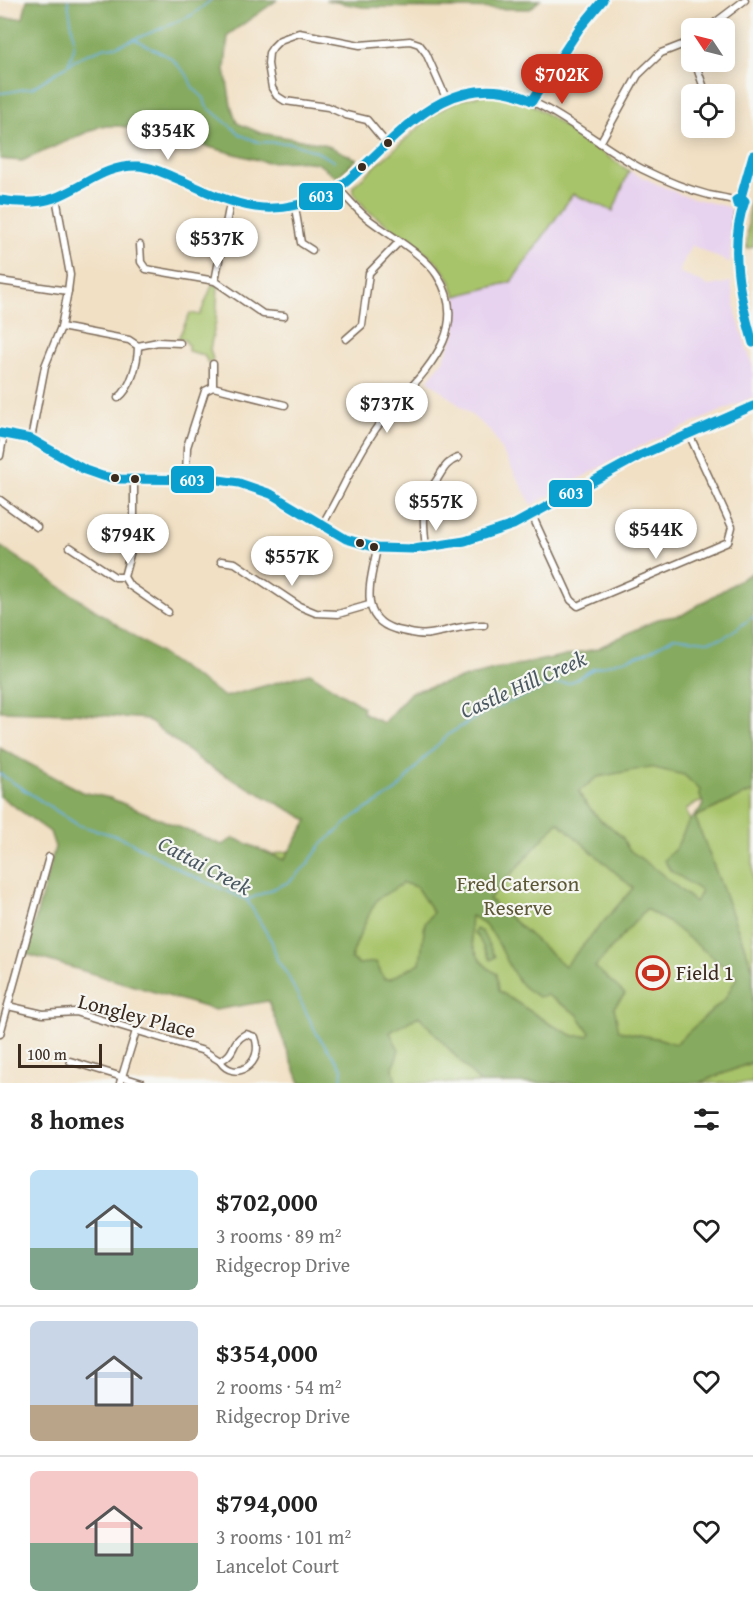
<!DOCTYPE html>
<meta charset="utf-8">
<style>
:root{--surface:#fff;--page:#f2f2f2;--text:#222;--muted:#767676;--line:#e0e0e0;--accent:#c8321e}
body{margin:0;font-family:"Gentium Book Plus",serif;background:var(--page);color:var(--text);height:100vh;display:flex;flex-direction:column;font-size:22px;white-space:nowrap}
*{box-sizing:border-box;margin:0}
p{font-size:20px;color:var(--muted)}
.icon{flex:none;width:33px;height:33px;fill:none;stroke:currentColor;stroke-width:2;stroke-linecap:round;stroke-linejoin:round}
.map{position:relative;height:1083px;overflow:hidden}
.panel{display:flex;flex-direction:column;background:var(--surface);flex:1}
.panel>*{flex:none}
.needle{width:39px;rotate:305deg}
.controls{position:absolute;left:681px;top:18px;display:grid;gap:12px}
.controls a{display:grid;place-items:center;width:54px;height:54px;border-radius:9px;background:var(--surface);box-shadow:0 3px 15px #0003;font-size:30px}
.scale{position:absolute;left:18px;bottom:15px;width:84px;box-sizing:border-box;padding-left:6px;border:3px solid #3b2a1e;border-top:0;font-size:16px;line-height:21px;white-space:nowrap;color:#3b2a1e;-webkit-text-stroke:4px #f6f6f2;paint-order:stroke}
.price{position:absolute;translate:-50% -51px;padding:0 14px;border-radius:21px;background:#fff;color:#222;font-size:20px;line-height:39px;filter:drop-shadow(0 2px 3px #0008)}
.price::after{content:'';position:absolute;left:50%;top:36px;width:18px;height:14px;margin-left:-9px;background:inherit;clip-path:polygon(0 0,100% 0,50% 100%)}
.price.current{background:var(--accent);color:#fff}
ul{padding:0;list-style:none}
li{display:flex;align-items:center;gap:18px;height:150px;padding:0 30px}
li+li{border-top:2px solid var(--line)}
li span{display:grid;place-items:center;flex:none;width:168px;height:120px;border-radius:9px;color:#555}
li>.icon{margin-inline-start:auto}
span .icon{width:72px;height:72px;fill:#fffc;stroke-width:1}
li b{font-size:26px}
h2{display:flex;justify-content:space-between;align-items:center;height:72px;padding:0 30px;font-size:26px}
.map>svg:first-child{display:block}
</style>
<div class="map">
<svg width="753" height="1083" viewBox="0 0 753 1083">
<rect width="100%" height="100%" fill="#f6f6f2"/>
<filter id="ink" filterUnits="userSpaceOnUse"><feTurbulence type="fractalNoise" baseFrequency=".0167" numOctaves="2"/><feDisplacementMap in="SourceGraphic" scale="12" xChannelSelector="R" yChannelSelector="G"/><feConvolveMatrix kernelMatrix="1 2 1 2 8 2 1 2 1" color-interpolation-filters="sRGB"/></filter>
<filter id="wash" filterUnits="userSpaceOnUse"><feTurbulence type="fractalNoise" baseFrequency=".008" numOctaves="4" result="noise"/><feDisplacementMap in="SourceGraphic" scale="24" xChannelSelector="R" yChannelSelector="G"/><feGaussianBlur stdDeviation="1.35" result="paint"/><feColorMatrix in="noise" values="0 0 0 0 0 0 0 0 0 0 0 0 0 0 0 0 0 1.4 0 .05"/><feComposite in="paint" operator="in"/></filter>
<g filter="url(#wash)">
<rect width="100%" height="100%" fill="#f1e0c4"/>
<path fill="#e7d2ef" d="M629,171L681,195L728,207L733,212L730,263L691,245L679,272L709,286L731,282L737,317L753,368V397L632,450L532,505L491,431L428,380L443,360L456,332V296L511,282L573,194L613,211Z"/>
<g fill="#a8c46b" stroke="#727744" stroke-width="1.5">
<path d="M493,93L527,101L629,171L613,211L573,194L511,282L456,296L449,278L435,260L367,210L353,193V186L434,114L459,100Z"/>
<path d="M753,188V247L747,248L749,208Z"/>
<path d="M213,283L218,286L216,321L210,349L213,360L208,363L204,355L188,351V345L184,339H178L190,313L200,315Z"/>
<path d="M407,728L753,782L690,806L686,811L753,983L676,1083H306L261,858L282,852L320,848Z"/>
<path d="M753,791V969L695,817Z"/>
<path d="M753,1062V1083H699Z"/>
</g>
<g fill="#86aa5f" stroke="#606a3e" stroke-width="1.5" fill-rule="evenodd">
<path d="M27,0H277L228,35L225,69L231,105L237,123L261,133L324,144L357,159L337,177L317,163L299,161L265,162L194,143L172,130L130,128L120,126H101L22,161L0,159V18H23Z"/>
<path d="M325,0H540L530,9L363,7Z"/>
<path d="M0,546L225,697L310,673L363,707L362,712L383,723L411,692L494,670L596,649L658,619L682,615L753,572V791L695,817L753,969V1062L699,1083H480L419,1016L390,1032L399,1050L393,1068L396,1083H300L268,1001L215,1010L26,954L55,847L50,832L0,796V748L82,792L110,798L222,845L234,838L284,860L308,820L205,764L146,719L74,713L0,711ZM650,767L684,775L701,791L699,794L703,803L701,809L688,823L676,848L664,860L670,870L701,891L695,902L658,871L628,849L623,838L611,827L601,821L583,800L579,791L598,777ZM558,822L633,888L565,966L489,899ZM403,883L416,887L433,912L425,923L420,963L390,979H384L376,962L359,964L351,959C354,948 372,904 379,898C387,893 395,889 403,883ZM646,909L671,924L737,977L725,999L675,1044L661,1039L619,1031L614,1007L625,994L595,967ZM471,916C500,928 503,964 522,985C527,990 533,993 538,997L547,995L577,1014L590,1033L588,1036H574L550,1024L499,991L497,974C475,962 468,940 471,916Z"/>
<path d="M476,929L482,932L495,957L490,960L478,937L474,934Z"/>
</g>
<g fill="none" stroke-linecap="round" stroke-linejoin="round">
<g stroke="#6db2e3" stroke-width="1.5">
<path d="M68,0C69,19 80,46 68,63"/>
<path d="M134,39L171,58L187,75L193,88L204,98L206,106L241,135L258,142L290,143L315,151L334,161"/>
<path d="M0,93C11,93 20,89 32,88L82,56L106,47L117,46L165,27L192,15L211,0"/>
<path d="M0,774L78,825L123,838L188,874L247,900L272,942L277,960L287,974L318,1036L342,1068L341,1083"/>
<path d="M247,900L289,882L307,865L321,845L355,816L396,791L427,755L449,734L485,712L553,684L570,683L593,669L646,653L674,637L707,641L723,638L753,617"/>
</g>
</g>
</g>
<g filter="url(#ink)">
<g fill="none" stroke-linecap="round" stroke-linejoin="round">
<g stroke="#7b6a58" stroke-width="9">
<g id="street">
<path d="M708,28L745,0"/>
<path d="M689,44L692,52"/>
<path d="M695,62L706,94"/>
<path d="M532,101L579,29L603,0"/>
<path d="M600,143L638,75L661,53L692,41"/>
<path d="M387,144L367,120L346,115L328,107L285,101L277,96L272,88L268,64L269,53L273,47L280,40L299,33L360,45L410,41L419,44L426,53L446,98"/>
<path d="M0,200C19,203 35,204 54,198C86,186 97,165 137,166C153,167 166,173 180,180C222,200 258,220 306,204C377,181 411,82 495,90C540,94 600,147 642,169C664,180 686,189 709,195C718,197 727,198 736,201"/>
<path d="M295,207L301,243L312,250"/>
<path d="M140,245L141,262L146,269L215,281L263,314L284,316"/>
<path d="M0,281L68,291"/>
<path d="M215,281L230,203"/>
<path d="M61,327L129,340L138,346C138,362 131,389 118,398"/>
<path d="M346,339L362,325L369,273L399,242"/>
<path d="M138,346L158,342L180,343"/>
<path d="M213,364V387"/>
<path d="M0,433L31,439L85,470L102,476L120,479L219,480L239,483L271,494L346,539L377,548L414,549L465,541L513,525L641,455L753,406"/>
<path d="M31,439L45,366L61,327L68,291L70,275L56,197"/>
<path d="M0,456L4,433"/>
<path d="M186,478L187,447L205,391L213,387L285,405"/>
<path d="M0,500L37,527"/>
<path d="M532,515L571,600L578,606L728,542L732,527L689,434"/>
<path d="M322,525C341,494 354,460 375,430C407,384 478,339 437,275C424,254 387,234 367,218C356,209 347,198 338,188"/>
<path d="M70,547L115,577H124L129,585L168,612"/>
<path d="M377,548C371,582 355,622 402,631C412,633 420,636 430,634C449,631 465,624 484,625"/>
<path d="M426,548C423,519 420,503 438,478C444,468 447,462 458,458"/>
<path d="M221,561L235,563L299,606L316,613L338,614L369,605"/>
<path d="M124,577L134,539V479"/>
<path d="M8,1006L43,1014L75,1012L204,1051L220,1061"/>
<path d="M0,1034L49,857"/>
<path d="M246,1034L255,1037C265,1064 234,1083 220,1061C238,1052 229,1043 246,1034Z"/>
<path d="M70,1061L142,1083"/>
<path d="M120,1083L136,1031"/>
</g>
</g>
<g stroke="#7b6a58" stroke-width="12">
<g id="secondary">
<path d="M741,197L745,201C727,232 742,308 753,343"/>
<path d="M736,200L741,197L753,155"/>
</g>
</g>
<use href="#street" stroke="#fff" stroke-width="6"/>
<use href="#secondary" stroke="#f9e7c3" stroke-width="9"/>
<g stroke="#f6f6f2" stroke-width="14">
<g id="bus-1">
<path d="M532,101L579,29L603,0"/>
<path d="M741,197L745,201C728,246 740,298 753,343"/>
<path d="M0,200C18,203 37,204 54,198C84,187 104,165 138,166C154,167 170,176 185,182C239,207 271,220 328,194C344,186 357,172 370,160C415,116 465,68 532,101"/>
<path d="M740,205L737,204L736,200L741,197L753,155"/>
<path d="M0,433L31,439L85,470L102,476L120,479L219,480L239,483L271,494L346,539L377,548L414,549L465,541L513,525L641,455L753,406"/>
</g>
</g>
<use href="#bus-1" stroke="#09a0d0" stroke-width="9"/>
</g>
</g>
<defs>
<g id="stadium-ring" transform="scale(1.725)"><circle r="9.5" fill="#f6f6f2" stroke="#c8321e" stroke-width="1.5"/><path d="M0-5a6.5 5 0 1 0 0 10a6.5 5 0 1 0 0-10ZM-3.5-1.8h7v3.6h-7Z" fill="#c8321e"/></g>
</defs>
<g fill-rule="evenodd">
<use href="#stadium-ring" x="653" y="973"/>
</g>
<g fill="#3b2a1e" stroke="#f6f6f2" stroke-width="2">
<circle cx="388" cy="143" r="5"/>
<circle cx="362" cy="167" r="5"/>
<circle cx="115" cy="478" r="5"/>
<circle cx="135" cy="479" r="5"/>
<circle cx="360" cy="543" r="5"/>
<circle cx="374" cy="547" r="5"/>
</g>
<g text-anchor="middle" stroke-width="4.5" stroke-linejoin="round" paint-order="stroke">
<g font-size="21" fill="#5c5835" stroke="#f6f6f2">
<text x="518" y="891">Fred Caterson<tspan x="518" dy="24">Reserve</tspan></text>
</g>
<g font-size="21" fill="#3b2a1e" stroke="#f6f6f2" text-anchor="start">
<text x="676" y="980">Field 1</text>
</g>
<g font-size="21" fill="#3b2a1e" stroke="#f6f6f2">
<text transform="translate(137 1016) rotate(15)" y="7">Longley Place</text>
</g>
<g font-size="22" font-style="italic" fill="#4c5a63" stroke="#f6f6f2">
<text transform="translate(523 684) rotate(-24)" y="8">Castle Hill Creek</text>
<text transform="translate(205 865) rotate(28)" y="8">Cattai Creek</text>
</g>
</g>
<g stroke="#f6f6f2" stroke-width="2">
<rect x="298" y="182" width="46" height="29" rx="6" fill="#09a0d0"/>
<rect x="170" y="465" width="45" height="29" rx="6" fill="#09a0d0"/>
<rect x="548" y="479" width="45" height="29" rx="6" fill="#09a0d0"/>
</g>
<g font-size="16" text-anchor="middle" font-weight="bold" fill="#fff">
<text x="321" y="202">603</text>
<text x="192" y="486">603</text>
<text x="571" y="499">603</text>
</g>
</svg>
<div class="controls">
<a><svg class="needle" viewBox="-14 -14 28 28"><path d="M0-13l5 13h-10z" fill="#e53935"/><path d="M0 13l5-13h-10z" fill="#767676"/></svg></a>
<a><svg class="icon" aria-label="locate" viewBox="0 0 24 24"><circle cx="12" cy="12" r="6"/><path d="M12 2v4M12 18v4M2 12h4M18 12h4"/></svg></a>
</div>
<div class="scale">100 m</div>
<b class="price current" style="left:562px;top:105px">$702K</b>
<b class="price" style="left:168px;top:161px">$354K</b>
<b class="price" style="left:217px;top:269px">$537K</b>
<b class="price" style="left:387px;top:434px">$737K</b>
<b class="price" style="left:436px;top:532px">$557K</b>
<b class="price" style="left:656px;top:560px">$544K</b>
<b class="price" style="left:128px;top:565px">$794K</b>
<b class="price" style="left:292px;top:587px">$557K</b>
</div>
<section class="panel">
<h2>8 homes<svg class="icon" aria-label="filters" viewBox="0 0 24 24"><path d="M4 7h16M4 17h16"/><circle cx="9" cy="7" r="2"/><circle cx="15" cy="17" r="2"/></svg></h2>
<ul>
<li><span style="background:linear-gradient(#bfe0f5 65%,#7fa58c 0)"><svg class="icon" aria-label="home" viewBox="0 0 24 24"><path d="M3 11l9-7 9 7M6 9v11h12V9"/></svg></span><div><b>$702,000</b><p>3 rooms · 89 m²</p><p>Ridgecrop Drive</p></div><svg class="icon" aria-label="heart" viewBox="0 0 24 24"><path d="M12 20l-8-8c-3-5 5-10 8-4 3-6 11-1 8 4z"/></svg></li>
<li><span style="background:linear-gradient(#c9d6e8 70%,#b9a48a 0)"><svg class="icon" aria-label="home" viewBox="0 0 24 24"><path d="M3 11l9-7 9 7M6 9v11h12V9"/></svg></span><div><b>$354,000</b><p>2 rooms · 54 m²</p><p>Ridgecrop Drive</p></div><svg class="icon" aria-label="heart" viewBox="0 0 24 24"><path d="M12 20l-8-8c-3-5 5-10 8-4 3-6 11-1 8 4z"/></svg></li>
<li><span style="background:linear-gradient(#f6c9c9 60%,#7fa58c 0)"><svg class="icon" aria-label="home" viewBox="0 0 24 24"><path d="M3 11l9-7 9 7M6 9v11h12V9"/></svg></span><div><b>$794,000</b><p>3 rooms · 101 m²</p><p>Lancelot Court</p></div><svg class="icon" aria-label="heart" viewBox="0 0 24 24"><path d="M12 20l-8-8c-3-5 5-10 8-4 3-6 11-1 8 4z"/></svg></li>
</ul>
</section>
